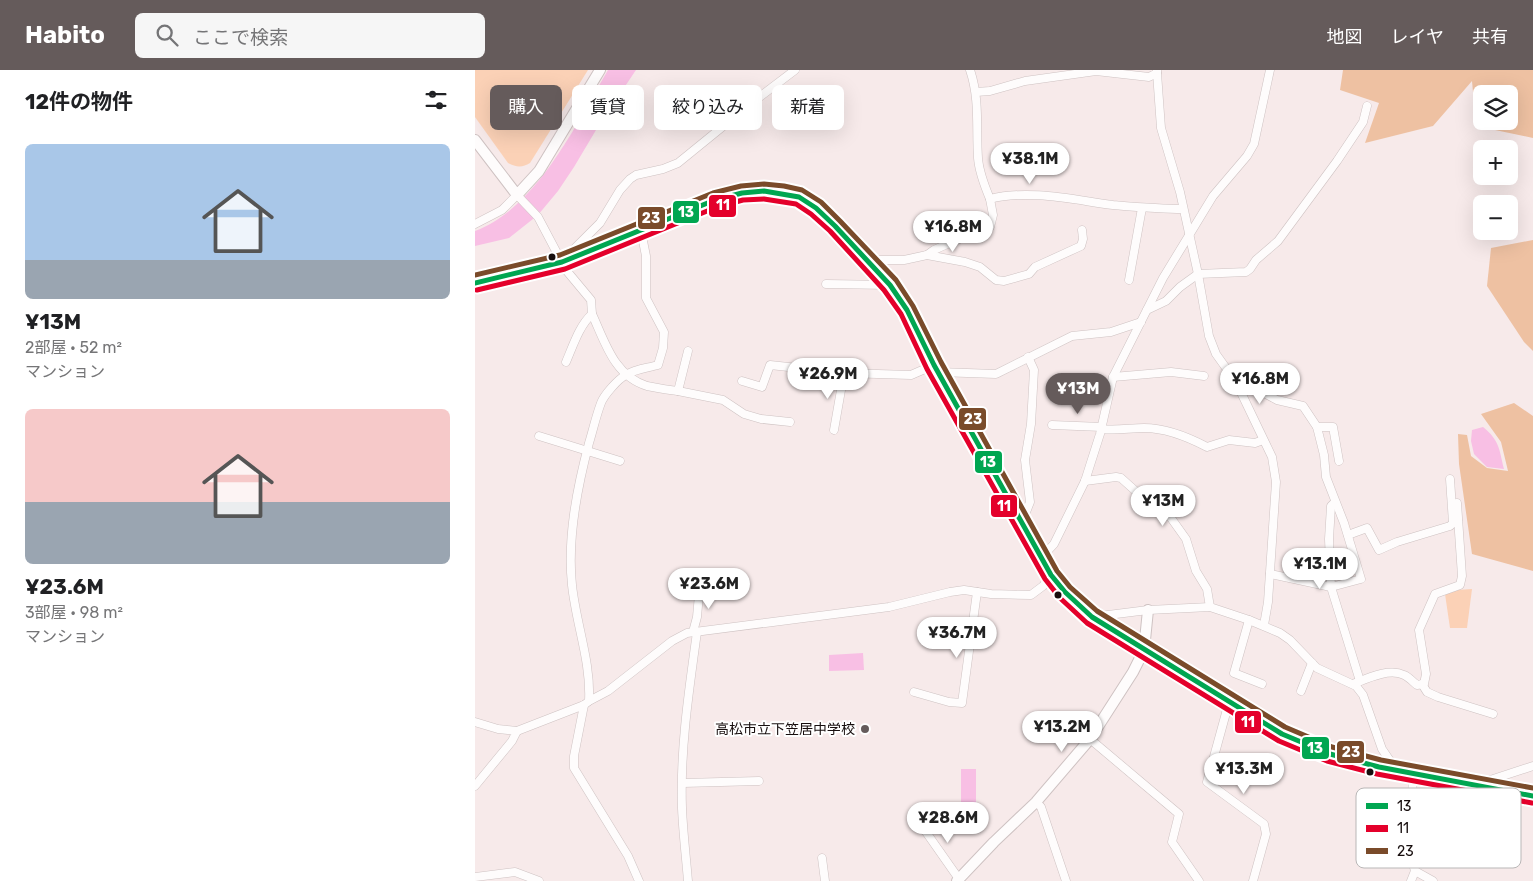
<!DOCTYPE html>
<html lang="ja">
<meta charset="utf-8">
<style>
:root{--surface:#fff;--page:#f6f6f6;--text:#202124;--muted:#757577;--accent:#655b5b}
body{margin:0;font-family:Rubik,"Noto Sans JP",sans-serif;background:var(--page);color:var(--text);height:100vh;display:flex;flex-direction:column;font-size:19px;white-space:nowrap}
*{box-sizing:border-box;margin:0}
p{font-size:16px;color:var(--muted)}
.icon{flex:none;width:28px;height:28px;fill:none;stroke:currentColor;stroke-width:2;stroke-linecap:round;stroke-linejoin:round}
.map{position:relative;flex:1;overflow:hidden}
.details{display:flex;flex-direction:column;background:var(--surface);width:475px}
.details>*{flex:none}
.top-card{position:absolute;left:15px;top:15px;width:475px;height:45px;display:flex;gap:10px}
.buttons{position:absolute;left:998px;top:15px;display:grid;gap:10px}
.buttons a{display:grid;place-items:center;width:45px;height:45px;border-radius:8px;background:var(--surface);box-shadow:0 5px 20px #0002;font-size:25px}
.price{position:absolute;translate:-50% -42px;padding:0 11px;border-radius:18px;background:#fff;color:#222;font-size:16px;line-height:32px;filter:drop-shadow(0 1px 2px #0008)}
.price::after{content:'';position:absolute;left:50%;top:30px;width:15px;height:11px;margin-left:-8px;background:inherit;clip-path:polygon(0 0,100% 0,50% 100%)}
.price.active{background:var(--accent);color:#fff}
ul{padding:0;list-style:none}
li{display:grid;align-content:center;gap:10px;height:265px;padding:0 25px}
li span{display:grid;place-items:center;height:155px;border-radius:8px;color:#555}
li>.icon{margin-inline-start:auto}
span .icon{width:90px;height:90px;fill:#fffc;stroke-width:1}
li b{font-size:21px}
h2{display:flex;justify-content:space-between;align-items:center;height:60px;padding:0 25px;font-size:21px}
.pill{padding:0 18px;border-radius:8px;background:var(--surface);box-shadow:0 5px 20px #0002;font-size:18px;line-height:45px}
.pill.active{background:var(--accent);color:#fff}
header{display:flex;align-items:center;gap:30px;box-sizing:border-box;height:70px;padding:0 25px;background:var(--accent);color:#fff}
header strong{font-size:24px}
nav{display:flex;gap:28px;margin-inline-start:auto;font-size:18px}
.search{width:350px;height:45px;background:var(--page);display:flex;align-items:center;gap:12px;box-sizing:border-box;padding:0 18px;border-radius:8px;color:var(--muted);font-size:19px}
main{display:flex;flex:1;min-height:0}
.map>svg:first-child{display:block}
</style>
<header>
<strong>Habito</strong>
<div class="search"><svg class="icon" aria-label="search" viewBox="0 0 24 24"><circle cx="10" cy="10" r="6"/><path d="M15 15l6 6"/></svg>ここで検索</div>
<nav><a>地図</a><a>レイヤ</a><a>共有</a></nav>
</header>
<main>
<section class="details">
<h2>12件の物件<svg class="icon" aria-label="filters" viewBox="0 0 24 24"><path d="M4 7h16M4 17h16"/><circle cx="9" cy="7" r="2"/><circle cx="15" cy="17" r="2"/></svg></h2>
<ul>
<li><span style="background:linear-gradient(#a9c7e8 75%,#9aa5b1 0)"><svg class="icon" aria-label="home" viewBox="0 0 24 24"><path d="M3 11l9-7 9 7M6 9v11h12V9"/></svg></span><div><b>¥13M</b><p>2部屋 · 52 m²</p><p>マンション</p></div></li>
<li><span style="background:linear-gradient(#f6c9c9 60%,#9aa5b1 0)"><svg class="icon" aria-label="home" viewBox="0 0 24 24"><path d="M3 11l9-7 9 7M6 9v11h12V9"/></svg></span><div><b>¥23.6M</b><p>3部屋 · 98 m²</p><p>マンション</p></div></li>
</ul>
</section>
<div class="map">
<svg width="1058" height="811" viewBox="0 0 1058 811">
<rect width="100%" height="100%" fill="#f7eaea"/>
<g fill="#fbd1b6">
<path d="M0,0H113L55,93C47,98 41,97 33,93L0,47Z"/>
<path d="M997,519L992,558H975L970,524L982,520Z"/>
</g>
<g fill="#eec1a2" fill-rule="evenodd">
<path d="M868,0H1058V68L1001,56L997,11L958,56L890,73L904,33L865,20ZM1006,24H1034V51H1006Z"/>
<path d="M1058,170V281L1049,272L1012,216L1016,178Z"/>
<path d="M1039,333L1058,346V501L997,484L984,394L983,364L992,365L996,386L1012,398L1033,401L1026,372L1006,344Z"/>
</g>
<g fill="#f8bfe4">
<path d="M133,0H161L124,55L99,97L83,121L63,145L34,168L0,176V161C62,138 101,54 133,0Z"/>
<path d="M1008,357C1025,371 1024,379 1029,399L1012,397L999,384L996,371L997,360Z"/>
<path d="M388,583L389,600L354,601V585Z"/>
<rect x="486" y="699" width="15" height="36"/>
</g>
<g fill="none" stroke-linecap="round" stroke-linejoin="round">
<g stroke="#cec2c2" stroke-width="9">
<g id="minor">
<path d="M495,0C505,29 501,59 503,88C504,102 510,117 515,129C554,119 599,130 638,135C662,137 685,139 708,139"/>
<path d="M682,3L686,58L705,122L723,204L734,266L741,284L761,312L797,387L801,412L793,532L789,555"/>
<path d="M501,22L515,21L550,11L621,1L674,7L682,3V0"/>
<path d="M0,154L27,140L42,125L63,147L91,200L116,230L117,244C104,256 98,276 91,292"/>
<path d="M452,185L490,192L505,197L521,210L529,211L554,204L560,197L606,176L608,169L607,160"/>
<path d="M89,189L125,153L145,120L155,109L161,105L188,99L203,93L278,32L320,0"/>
<path d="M393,190H429L452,185L459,180L479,171L515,157L518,145L515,129"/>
<path d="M654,210L667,138"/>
<path d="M351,214L415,215"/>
<path d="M672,240L691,231L705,217L723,204L771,202L775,199L781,190L803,171L862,91L888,52L892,36"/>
<path d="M117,244C130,272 139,306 172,316C182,318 192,320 203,321L213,281"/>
<path d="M463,302L521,304L597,266L636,262L666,252"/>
<path d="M638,307L696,302L729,306"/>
<path d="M267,311L287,317L295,295L369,303L436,305L459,295"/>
<path d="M761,312L774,315L802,330L828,336L842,357H858L864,391"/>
<path d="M203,321L248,330L269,344L286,349L315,352"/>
<path d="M577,355L627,357"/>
<path d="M627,359C641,361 655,358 669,358C691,358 713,367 732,377L754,370L780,373L788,370"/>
<path d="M359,360L369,303"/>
<path d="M64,366L145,391"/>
<path d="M975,409L978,453"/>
<path d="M610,411L641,407L646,408L665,425L696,448L711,469L721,501L732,519L735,537"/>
<path d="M860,432L856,436L854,469L856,517L885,611"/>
<path d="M544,449L551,442L555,432L550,390L556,354L559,300L553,287"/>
<path d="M873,465L892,458L904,480L922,472L975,456L977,454L983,451"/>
<path d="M566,488L579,474L610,411L625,364L638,307L688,208L738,126L772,86L779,74L795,0"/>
<path d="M795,504L856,517L886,509L869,453L851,407L849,385L842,357"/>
<path d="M617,547L673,540L735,537L774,550L805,563L815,570L842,598L881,616L888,625L907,679L922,701"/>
<path d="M774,550L759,603L787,614"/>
<path d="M218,562L222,547L225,513"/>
<path d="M878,614C893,608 914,598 929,605C934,607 938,612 942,615L949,614L951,604L944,560L960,524L985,515L987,506L982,433"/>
<path d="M947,614L952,622L963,627L1018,644"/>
<path d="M826,621L837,593"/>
<path d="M439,622L474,632L487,633L502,522"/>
<path d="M114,631L133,621L197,571L212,563L414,537L475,522L489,520L516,524L556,525L568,516L576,505"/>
<path d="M754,632L732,712L789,754L791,764L778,811"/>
<path d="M109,635L99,686V698L153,786L164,811"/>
<path d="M0,652L23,659L42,661L37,671L0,716"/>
<path d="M42,661L109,635L114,631C116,591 101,554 97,515C92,468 102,418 114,373C118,360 121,346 126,333C129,325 143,309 151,305C160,299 173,298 183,295L188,278L189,262L171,228V186L166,161"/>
<path d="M615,669L704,744L697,772L724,811"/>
<path d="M208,713L284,711"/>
<path d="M1003,714L1058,696"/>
<path d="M561,732L566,737L591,811"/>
<path d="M444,752L484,809"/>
<path d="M347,788L350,811"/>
<path d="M940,801L958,811"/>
<path d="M0,807L40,802L64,811"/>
<path d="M213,811C211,787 208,762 207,738C205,679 214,620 222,562"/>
<path d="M936,811L940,801L935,783L938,704"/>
</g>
</g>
<g stroke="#cec2c2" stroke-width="12">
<g id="tertiary">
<path d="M0,70L42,125L64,101L125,0"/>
<path d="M482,811L519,772L561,732L615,669L658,602L669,580L673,540"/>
</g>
</g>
<g stroke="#cec2c2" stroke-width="14">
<path id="primary" d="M0,213L29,207L87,192L240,130L267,123L289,121L307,123L324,127L341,138L360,156L415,215L432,240L459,295L560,478L576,505L590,522L617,547L807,664L855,684L904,697L1058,726"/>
</g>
<use href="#minor" stroke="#fefcfc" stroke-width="8"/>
<use href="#tertiary" stroke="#fefcfc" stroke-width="10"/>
<use href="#primary" stroke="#fefcfc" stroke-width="12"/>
<g stroke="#fff" stroke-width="9">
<path id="bus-1" d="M0,213L87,192L240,130L267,123L289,121L324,127L341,138L360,156L415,215L432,240L459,295L576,505L590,522L617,547L807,664L855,684L904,697L1058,726"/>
</g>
<g stroke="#fff" stroke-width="9">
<path id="bus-2" d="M2,220L90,199L242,137L268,130L289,129L321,134L336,144L355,161L409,220L426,244L452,299L570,509L585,528L612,553L804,671L852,691L902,704L1057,733"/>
</g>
<g stroke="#fff" stroke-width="9">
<path id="bus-3" d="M0,205L85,185L238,123L266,116L289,114L309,116L327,120L346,132L365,151L421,210L438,236L466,292L582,501L595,517L622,541L810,657L857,677L906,690L1058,718"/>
</g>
<use href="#bus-1" stroke="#00a651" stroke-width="5"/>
<use href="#bus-2" stroke="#e4002b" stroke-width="5"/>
<use href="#bus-3" stroke="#7a4b2a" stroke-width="5"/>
</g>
<g fill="#170e0e" stroke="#fff" stroke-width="2">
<circle cx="77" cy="187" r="4.5"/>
<circle cx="583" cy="525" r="4.5"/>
<circle cx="895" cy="702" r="4.5"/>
</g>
<circle fill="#655b5b" stroke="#fff" stroke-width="2" cx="390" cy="659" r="5"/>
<g text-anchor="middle" stroke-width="4" stroke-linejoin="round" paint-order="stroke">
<g font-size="14" fill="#170e0e" stroke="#fff" text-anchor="end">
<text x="380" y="664">高松市立下笠居中学校</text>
</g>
</g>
<rect x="881" y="718" width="165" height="80" rx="8" fill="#fff" stroke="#b9b7b7" stroke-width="1"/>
<rect x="891" y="733" width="22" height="6" fill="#00a651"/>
<rect x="891" y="755" width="22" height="7" fill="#e4002b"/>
<rect x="891" y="778" width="22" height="6" fill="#7a4b2a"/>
<g font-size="14" fill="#170e0e">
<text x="922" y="741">13</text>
<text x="922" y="763">11</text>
<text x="922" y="786">23</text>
</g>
<g stroke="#fff" stroke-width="2">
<rect x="233" y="124" width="29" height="24" rx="5" fill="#e4002b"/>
<rect x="197" y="130" width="28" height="24" rx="5" fill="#00a651"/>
<rect x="162" y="136" width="29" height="24" rx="5" fill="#7a4b2a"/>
<rect x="483" y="337" width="29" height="24" rx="5" fill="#7a4b2a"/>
<rect x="499" y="380" width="29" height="24" rx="5" fill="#00a651"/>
<rect x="515" y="424" width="28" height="24" rx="5" fill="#e4002b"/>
<rect x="759" y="640" width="28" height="24" rx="5" fill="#e4002b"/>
<rect x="826" y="666" width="29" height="24" rx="5" fill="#00a651"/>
<rect x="861" y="670" width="29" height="24" rx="5" fill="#7a4b2a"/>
</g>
<g font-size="14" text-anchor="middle" font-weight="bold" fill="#fff">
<text x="248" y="140">11</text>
<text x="211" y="147">13</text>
<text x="176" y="153">23</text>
<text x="498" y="354">23</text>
<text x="513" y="397">13</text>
<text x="529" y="441">11</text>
<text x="773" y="657">11</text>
<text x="840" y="683">13</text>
<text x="876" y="687">23</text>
</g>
</svg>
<div class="buttons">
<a><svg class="icon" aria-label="layers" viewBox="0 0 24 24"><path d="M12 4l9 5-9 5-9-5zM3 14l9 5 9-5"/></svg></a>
<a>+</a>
<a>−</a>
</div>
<b class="price" style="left:555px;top:115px">¥38.1M</b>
<b class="price" style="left:478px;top:183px">¥16.8M</b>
<b class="price" style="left:353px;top:330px">¥26.9M</b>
<b class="price" style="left:785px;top:335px">¥16.8M</b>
<b class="price active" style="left:603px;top:345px">¥13M</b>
<b class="price" style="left:688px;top:457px">¥13M</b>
<b class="price" style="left:845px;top:520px">¥13.1M</b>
<b class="price" style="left:234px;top:540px">¥23.6M</b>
<b class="price" style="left:482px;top:589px">¥36.7M</b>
<b class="price" style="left:587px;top:683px">¥13.2M</b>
<b class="price" style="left:769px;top:725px">¥13.3M</b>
<b class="price" style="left:473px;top:774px">¥28.6M</b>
<div class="top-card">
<a class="pill active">購入</a>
<a class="pill">賃貸</a>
<a class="pill">絞り込み</a>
<a class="pill">新着</a>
</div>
</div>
</main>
